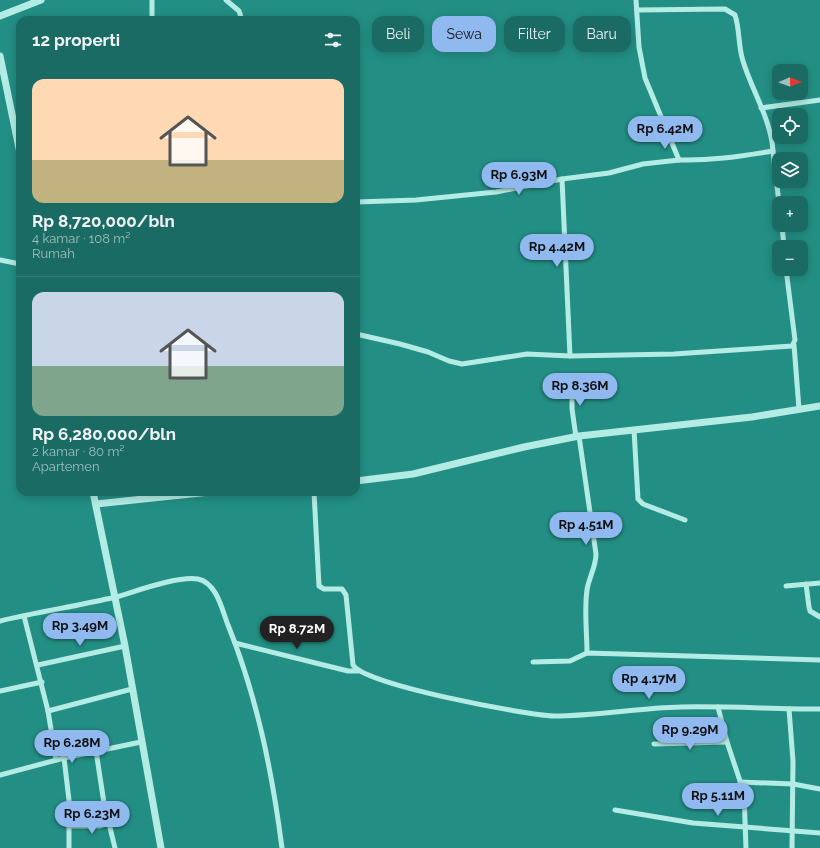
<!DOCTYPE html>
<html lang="id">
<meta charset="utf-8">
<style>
:root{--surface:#1a6b63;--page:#27736c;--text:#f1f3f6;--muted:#9fbfbe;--line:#387e78;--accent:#90b9f0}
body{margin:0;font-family:Raleway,sans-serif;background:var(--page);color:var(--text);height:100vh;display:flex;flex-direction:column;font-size:15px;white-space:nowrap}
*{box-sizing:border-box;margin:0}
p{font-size:13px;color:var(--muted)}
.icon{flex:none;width:22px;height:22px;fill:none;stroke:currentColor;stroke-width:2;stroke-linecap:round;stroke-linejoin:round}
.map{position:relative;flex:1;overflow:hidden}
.sheet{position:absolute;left:16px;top:16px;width:344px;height:480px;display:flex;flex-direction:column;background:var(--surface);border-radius:12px;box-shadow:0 2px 10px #0003}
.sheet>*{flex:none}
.guide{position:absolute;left:372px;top:16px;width:380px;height:36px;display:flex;gap:8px}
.needle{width:26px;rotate:89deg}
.tools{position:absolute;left:772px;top:64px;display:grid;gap:8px}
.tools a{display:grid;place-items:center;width:36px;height:36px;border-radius:8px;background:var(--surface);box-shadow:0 2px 10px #0003;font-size:20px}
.price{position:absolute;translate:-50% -34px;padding:0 9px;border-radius:14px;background:var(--accent);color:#111;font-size:13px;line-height:26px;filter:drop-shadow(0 1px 2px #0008)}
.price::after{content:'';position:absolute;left:50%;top:24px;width:12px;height:9px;margin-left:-6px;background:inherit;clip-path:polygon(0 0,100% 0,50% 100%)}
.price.selected{background:#222;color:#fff}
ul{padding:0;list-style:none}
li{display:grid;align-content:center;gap:8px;height:212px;padding:0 16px}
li+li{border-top:1px solid var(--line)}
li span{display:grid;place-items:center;height:124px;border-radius:12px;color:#555}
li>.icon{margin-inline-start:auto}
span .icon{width:72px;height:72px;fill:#fffc;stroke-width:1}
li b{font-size:17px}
h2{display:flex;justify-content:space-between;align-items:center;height:48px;padding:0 16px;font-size:17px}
.chip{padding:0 14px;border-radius:12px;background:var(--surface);box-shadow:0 2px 10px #0003;font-size:14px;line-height:36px}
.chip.selected{background:var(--accent);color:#111}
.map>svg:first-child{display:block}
</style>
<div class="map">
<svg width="820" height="848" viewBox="0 0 820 848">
<rect width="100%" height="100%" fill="#238f84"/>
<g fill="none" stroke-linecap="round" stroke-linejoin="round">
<g stroke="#b3ece5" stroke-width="5">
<path d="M152,0V20"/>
<path d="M226,0L239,11L242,20"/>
<path d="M636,0L639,47L645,78L679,160C711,161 741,156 773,151L779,203"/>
<path d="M637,10L725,9L735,15C740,30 738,46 743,61C752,91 771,119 773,151"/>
<path d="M761,108L820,100"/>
<path d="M562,179L570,356"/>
<path d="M356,202L416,200L496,192L562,179L609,173L643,164L679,160"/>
<path d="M782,225L784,247"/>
<path d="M0,260L20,264"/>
<path d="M356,334L400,344L428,352L449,361L462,364L527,354L570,356L674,354L792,346L795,340L786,269"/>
<path d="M794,345L799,409"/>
<path d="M572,379V409L576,437"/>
<path d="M634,430L638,499L643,504L685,520"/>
<path d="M579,436L596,554C596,567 589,577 587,590C584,611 587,632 587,653"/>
<path d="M314,492L319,586L324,589H342L346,595L353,665C365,685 526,715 554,716C596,716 638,708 681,707C727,706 774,709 820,709"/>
<path d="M806,584L809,607L810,611L820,617"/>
<path d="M786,586L820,583"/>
<path d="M24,616L48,711L56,760"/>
<path d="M0,621C38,612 77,606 116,597C137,591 177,576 198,579C217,583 222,610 228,625C257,697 272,771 282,848"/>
<path d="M235,643L348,671H358"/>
<path d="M533,662L570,661L587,653L820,660"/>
<path d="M38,665L125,646"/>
<path d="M0,691L42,682"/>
<path d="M718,707L727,742L744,793L746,848"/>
<path d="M789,709L793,761L792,848"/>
<path d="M48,711L132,689"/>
<path d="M654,744L727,742"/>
<path d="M96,751L104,803L115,848"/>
<path d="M64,758L69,800V848"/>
<path d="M0,775L64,758L141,742"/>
<path d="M740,782L793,784L820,789"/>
<path d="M615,810L693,823L820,833"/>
<path d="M69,826H100L109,823"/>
</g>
<g stroke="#b3ece5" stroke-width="7">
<path d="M0,16L41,0"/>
<path d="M0,56L20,153"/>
<path d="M356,481L413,474L524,447L579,436L752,417L820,406"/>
<path d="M93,492L125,646L161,848"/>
<path d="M96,504L210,492"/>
</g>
</g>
</svg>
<div class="tools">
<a><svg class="needle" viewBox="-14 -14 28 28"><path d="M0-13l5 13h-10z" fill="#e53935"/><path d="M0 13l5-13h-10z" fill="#9fbfbe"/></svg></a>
<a><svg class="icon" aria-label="locate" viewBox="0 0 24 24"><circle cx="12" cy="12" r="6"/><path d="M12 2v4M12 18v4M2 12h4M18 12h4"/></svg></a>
<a><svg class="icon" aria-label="layers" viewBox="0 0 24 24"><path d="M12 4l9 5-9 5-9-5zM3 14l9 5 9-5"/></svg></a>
<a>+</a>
<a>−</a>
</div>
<b class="price" style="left:665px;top:150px">Rp 6.42M</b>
<b class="price" style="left:519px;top:196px">Rp 6.93M</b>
<b class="price" style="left:557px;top:268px">Rp 4.42M</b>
<b class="price" style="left:580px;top:407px">Rp 8.36M</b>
<b class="price" style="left:586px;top:546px">Rp 4.51M</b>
<b class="price" style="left:80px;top:647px">Rp 3.49M</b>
<b class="price selected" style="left:297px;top:650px">Rp 8.72M</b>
<b class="price" style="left:649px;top:700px">Rp 4.17M</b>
<b class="price" style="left:690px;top:751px">Rp 9.29M</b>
<b class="price" style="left:72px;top:764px">Rp 6.28M</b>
<b class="price" style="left:718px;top:817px">Rp 5.11M</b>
<b class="price" style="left:92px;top:835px">Rp 6.23M</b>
<div class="guide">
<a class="chip">Beli</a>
<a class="chip selected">Sewa</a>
<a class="chip">Filter</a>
<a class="chip">Baru</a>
</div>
<section class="sheet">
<h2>12 properti<svg class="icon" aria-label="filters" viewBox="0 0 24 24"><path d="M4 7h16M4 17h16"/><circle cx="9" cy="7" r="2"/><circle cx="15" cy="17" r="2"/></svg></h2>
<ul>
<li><span style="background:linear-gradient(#ffd9b3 65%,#c2b280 0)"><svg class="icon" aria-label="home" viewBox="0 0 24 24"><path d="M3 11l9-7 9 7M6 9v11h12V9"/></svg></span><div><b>Rp 8,720,000/bln</b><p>4 kamar · 108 m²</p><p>Rumah</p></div></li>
<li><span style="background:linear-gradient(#c9d6e8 60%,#7fa58c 0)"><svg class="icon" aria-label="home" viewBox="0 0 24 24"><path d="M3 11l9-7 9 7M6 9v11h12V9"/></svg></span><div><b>Rp 6,280,000/bln</b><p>2 kamar · 80 m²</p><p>Apartemen</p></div></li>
</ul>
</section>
</div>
